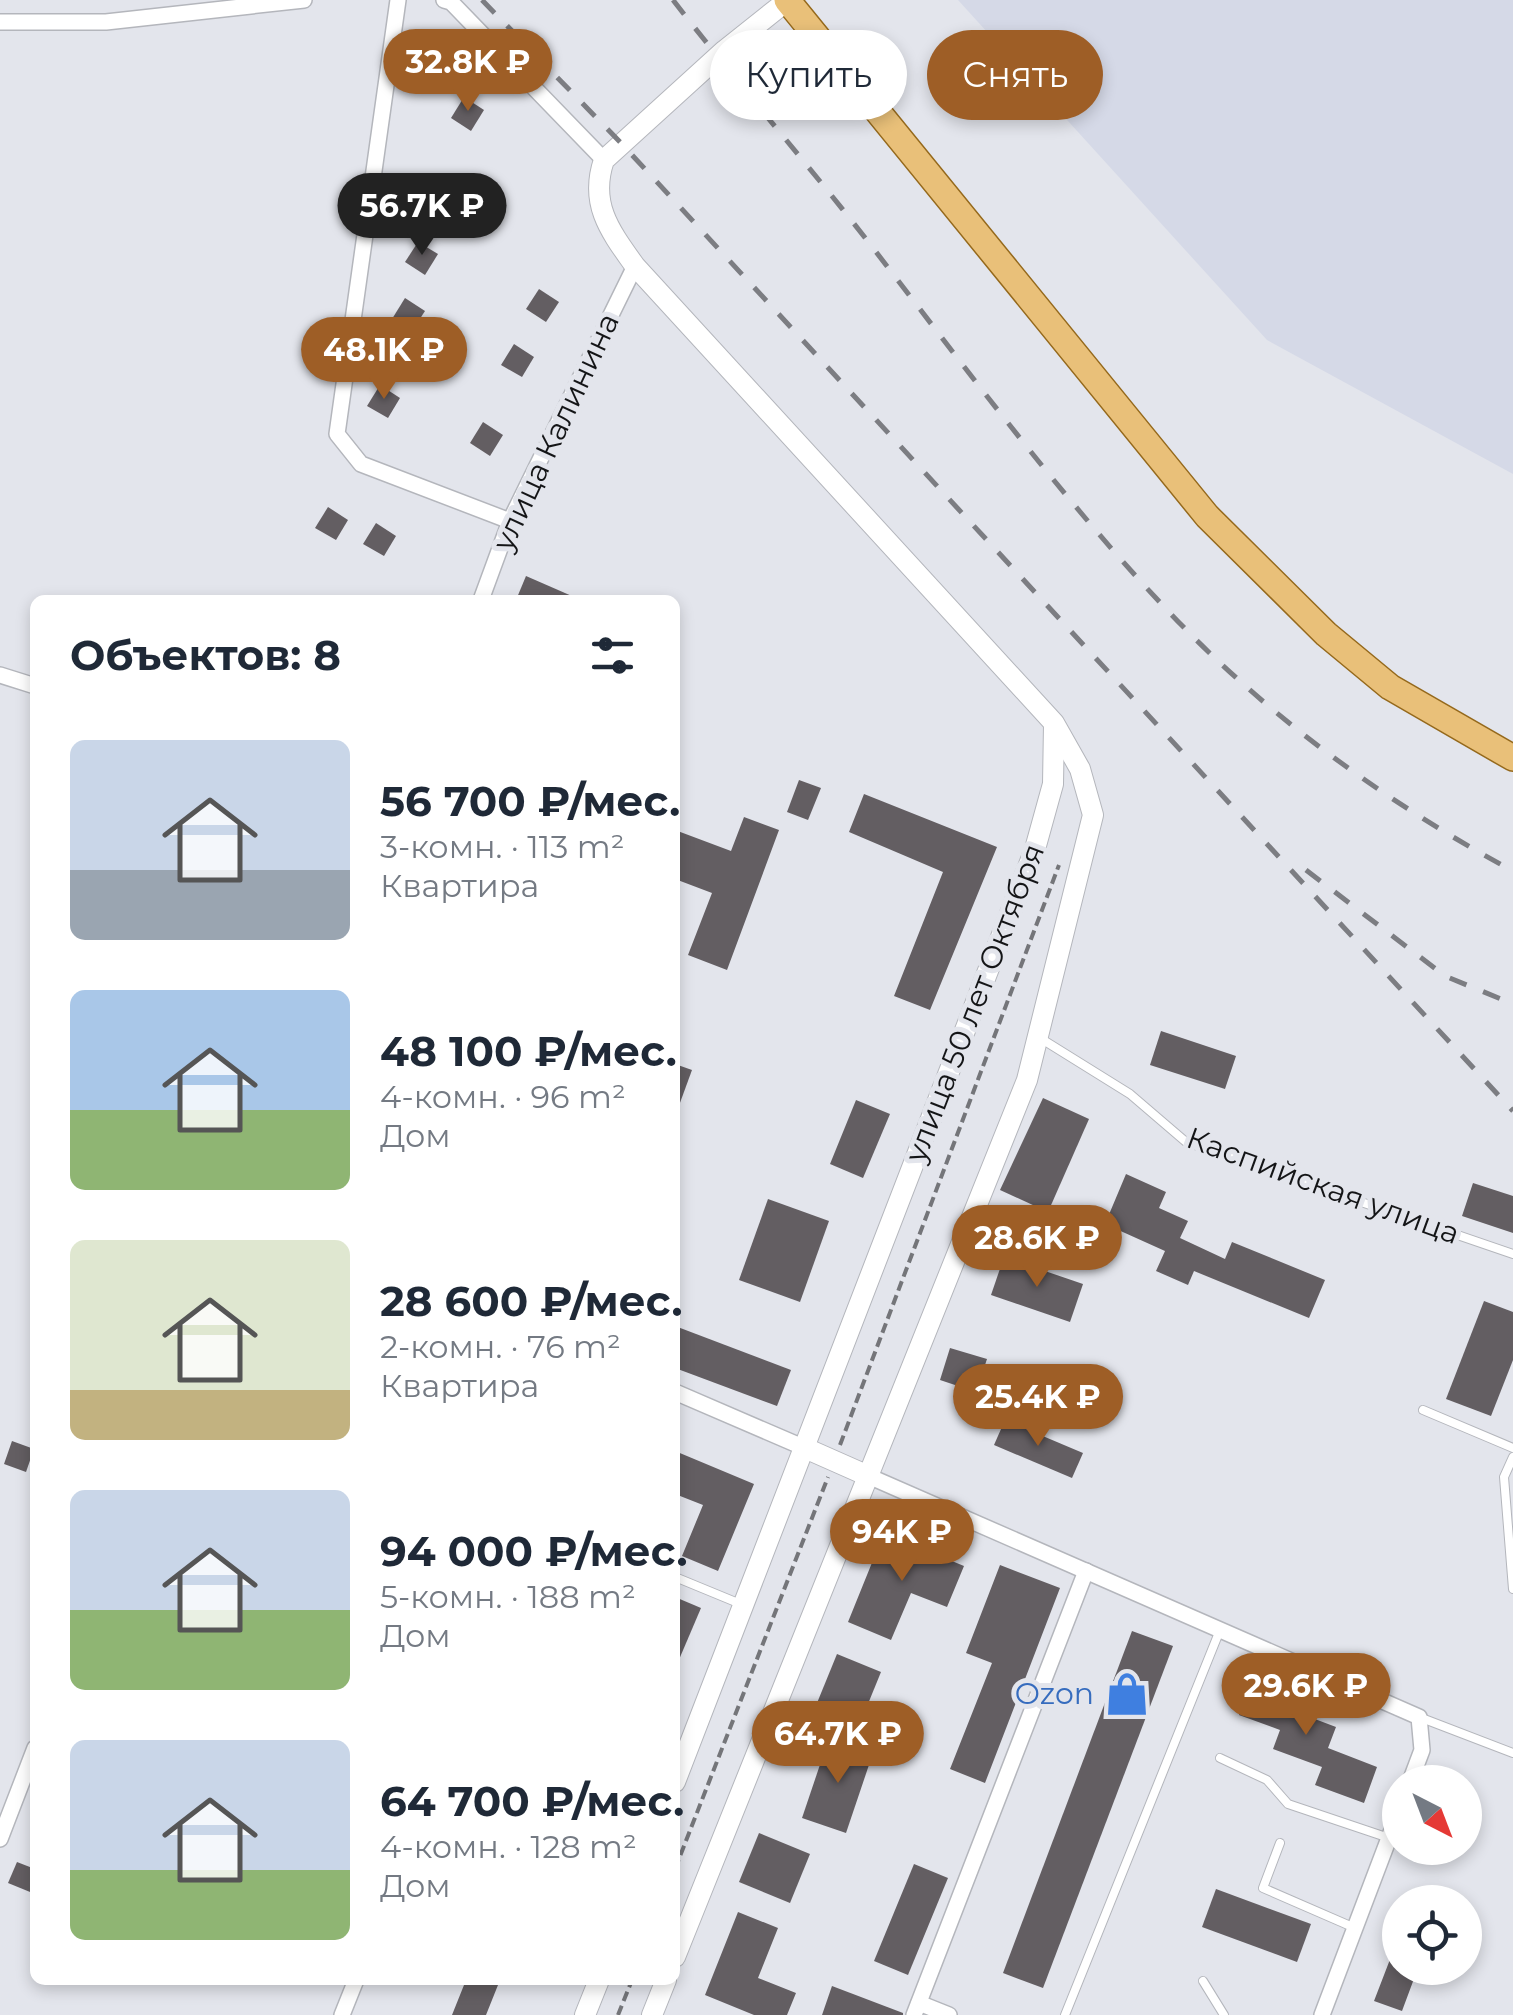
<!DOCTYPE html>
<html lang="ru">
<meta charset="utf-8">
<style>
:root{--surface:#fff;--page:#f6f6f7;--text:#1f2937;--muted:#747a83;--accent:#9e5e26}
body{margin:0;font-family:Montserrat,sans-serif;background:var(--page);color:var(--text);height:100vh;display:flex;flex-direction:column;font-size:38px;white-space:nowrap}
*{box-sizing:border-box;margin:0}
p{font-size:32px;color:var(--muted)}
.icon{flex:none;width:55px;height:55px;fill:none;stroke:currentColor;stroke-width:2;stroke-linecap:round;stroke-linejoin:round}
.map{position:relative;flex:1;overflow:hidden}
.panel{position:absolute;left:30px;top:595px;width:650px;height:1390px;display:flex;flex-direction:column;background:var(--surface);border-radius:15px;box-shadow:0 5px 15px #0003}
.panel>*{flex:none}
.banner{position:absolute;left:710px;top:30px;width:652px;height:90px;display:flex;gap:20px}
.needle{width:65px;rotate:138deg}
.fabs{position:absolute;left:1382px;top:1765px;display:grid;gap:20px}
.fabs a{display:grid;place-items:center;width:100px;height:100px;border-radius:50%;background:var(--surface);box-shadow:0 5px 15px #0003;font-size:50px}
.price{position:absolute;translate:-50% -85px;padding:0 22px;border-radius:35px;background:var(--accent);color:#fff;font-size:32px;line-height:65px;filter:drop-shadow(0 2px 5px #0008)}
.price::after{content:'';position:absolute;left:50%;top:60px;width:30px;height:22px;margin-left:-15px;background:inherit;clip-path:polygon(0 0,100% 0,50% 100%)}
.price.on{background:#222;color:#fff}
ul{padding:0;list-style:none}
li{display:flex;align-items:center;gap:30px;height:250px;padding:0 40px}
li span{display:grid;place-items:center;flex:none;width:280px;height:200px;border-radius:15px;color:#555}
li>.icon{margin-inline-start:auto}
span .icon{width:120px;height:120px;fill:#fffc;stroke-width:1}
li b{font-size:42px}
h2{display:flex;justify-content:space-between;align-items:center;height:120px;padding:0 40px;font-size:42px}
.chip{padding:0 35px;border-radius:45px;background:var(--surface);box-shadow:0 5px 15px #0003;font-size:35px;line-height:90px}
.chip.on{background:var(--accent);color:#fff}
.map>svg:first-child{display:block}
</style>
<div class="map">
<svg width="1513" height="2015" viewBox="0 0 1513 2015">
<rect width="100%" height="100%" fill="#e3e5ec"/>
<path fill="#d5d9e7" d="M958,0H1513V474L1267,340Z"/>
<g fill="#635e62">
<path d="M464,97L484,110L471,131L451,118Z"/>
<path d="M432,189L453,201L440,222L419,209Z"/>
<path d="M418,242L438,254L425,275L405,262Z"/>
<path d="M539,289L559,302L546,322L526,309Z"/>
<path d="M405,298L425,311L412,331L392,319Z"/>
<path d="M514,344L534,357L522,377L501,365Z"/>
<path d="M380,385L400,398L388,418L367,406Z"/>
<path d="M483,422L503,435L490,456L470,443Z"/>
<path d="M328,507L348,520L336,540L315,528Z"/>
<path d="M376,523L396,536L384,556L363,544Z"/>
<path d="M526,576L581,600H516Z"/>
<path d="M799,780L821,788L808,820L787,812Z"/>
<path d="M864,794L997,847L930,1010L894,996L943,872L849,832Z"/>
<path d="M744,817L779,830L727,970L688,955L712,893L675,879V830L731,851Z"/>
<path d="M1161,1031L1236,1056L1225,1089L1150,1065Z"/>
<path d="M675,1064L692,1070L677,1111H675Z"/>
<path d="M1043,1098L1089,1119L1048,1212L1000,1190Z"/>
<path d="M856,1100L890,1114L863,1178L830,1164Z"/>
<path d="M1126,1174L1166,1192L1159,1208L1188,1221L1180,1238L1225,1259L1232,1242L1325,1280L1309,1318L1194,1271L1188,1285L1156,1271L1165,1251L1105,1224Z"/>
<path d="M1473,1183L1513,1196V1233L1462,1216Z"/>
<path d="M768,1199L829,1221L800,1302L739,1280Z"/>
<path d="M1004,1257L1083,1284L1070,1322L991,1295Z"/>
<path d="M1484,1301L1513,1312V1360L1491,1416L1446,1399Z"/>
<path d="M675,1326L791,1370L777,1406L675,1368Z"/>
<path d="M950,1348L987,1359L976,1392L940,1380Z"/>
<path d="M1005,1420L1083,1453L1072,1478L994,1445Z"/>
<path d="M12,1441L34,1449L26,1472L4,1464Z"/>
<path d="M675,1451L754,1484L718,1571L682,1556L703,1505L675,1494Z"/>
<path d="M884,1533L964,1566L947,1607L911,1593L891,1640L848,1622Z"/>
<path d="M1000,1565L1060,1588L985,1783L950,1769L992,1663L966,1653Z"/>
<path d="M675,1597L701,1608L675,1669Z"/>
<path d="M1132,1631L1173,1646L1043,1988L1003,1973Z"/>
<path d="M837,1654L881,1672L861,1721L817,1703Z"/>
<path d="M1254,1673L1299,1690L1291,1710L1336,1727L1328,1748L1377,1767L1364,1803L1315,1785L1322,1767L1273,1749L1280,1730L1239,1715Z"/>
<path d="M829,1738L873,1753L846,1833L802,1818Z"/>
<path d="M759,1833L810,1854L790,1903L739,1882Z"/>
<path d="M17,1862L35,1869V1894L8,1883Z"/>
<path d="M914,1864L948,1878L908,1975L874,1961Z"/>
<path d="M1216,1889L1311,1924L1297,1962L1202,1927Z"/>
<path d="M738,1912L778,1928L758,1978L796,1993L787,2015H754L705,1995Z"/>
<path d="M1399,1936L1400,1968H1418L1402,2011L1374,2001Z"/>
<path d="M466,1980H486L498,1985L486,2015H452Z"/>
<path d="M832,1986L903,2013V2015H822Z"/>
</g>
<g fill="none" stroke-linecap="round" stroke-linejoin="round">
<g stroke="#b4b6bc" stroke-width="10">
<g id="service">
<path d="M1040,1038L1130,1094L1186,1142L1513,1254"/>
<path d="M1423,1410L1513,1448"/>
<path d="M1513,1457L1504,1477L1513,1589"/>
<path d="M675,1577L743,1605"/>
<path d="M1419,1717L1513,1753"/>
<path d="M1220,1758L1267,1780L1288,1804L1389,1838"/>
<path d="M1280,1843L1263,1888L1355,1928"/>
<path d="M1203,1981L1224,2015"/>
<path d="M1065,2015L1220,1630"/>
</g>
</g>
<g stroke="#b4b6bc" stroke-width="18">
<g id="minor">
<path d="M398,0L337,434L361,464L510,521"/>
<path d="M444,0L451,2L604,160"/>
<path d="M0,22H106L304,0"/>
<path d="M481,600L510,521L635,266"/>
<path d="M0,675L35,686"/>
<path d="M675,1392L805,1448"/>
<path d="M866,1475L1419,1717L1422,1750L1410,1782"/>
<path d="M0,1839L35,1748"/>
<path d="M919,2003L949,2015"/>
<path d="M342,2015L356,1980"/>
<path d="M914,2015L1086,1571"/>
<path d="M1322,2015L1400,1809"/>
</g>
</g>
<g stroke="#b4b6bc" stroke-width="22">
<g id="tertiary">
<path d="M805,1448L866,1475"/>
<path d="M675,1782L1035,849L1053,784L1054,725"/>
<path d="M675,1957L1027,1080L1093,815L1080,769L1054,723L635,266C610,231 589,204 604,160L725,50L788,0"/>
<path d="M585,2015L599,1980"/>
<path d="M652,2015L666,1980"/>
</g>
</g>
<g stroke="#95691c" stroke-width="28">
<path id="primary" d="M787,0L1207,516L1326,634L1390,687L1513,758"/>
</g>
<g stroke="#747579" stroke-width="4" stroke-dasharray="10 5" stroke-linecap="butt">
<path d="M840,1445L1059,865"/>
<path d="M675,1869L828,1477"/>
<path d="M618,2015L632,1980"/>
</g>
<use href="#service" stroke="#fff" stroke-width="8"/>
<use href="#minor" stroke="#fff" stroke-width="15"/>
<use href="#tertiary" stroke="#fff" stroke-width="20"/>
<use href="#primary" stroke="#e9c079" stroke-width="25"/>
<g stroke="#7c7d82" stroke-width="5" stroke-dasharray="18 18" stroke-linecap="butt">
<path d="M482,0L621,143L1513,1111"/>
<path d="M673,0C738,84 808,164 873,248C968,371 1062,499 1169,612C1268,717 1387,803 1513,871"/>
<path d="M1306,870L1445,976L1513,1004"/>
</g>
</g>
<defs>
<g id="shop-bare" transform="scale(3.45)"><path d="M-5-2.5h2.3a2.7 3.5 0 0 1 5.4 0H5L5.5 6h-11ZM-1.5-2.5h3a1.5 2.3 0 0 0-3 0Z" fill="#3f7fe0" stroke="#e3e5ec" stroke-width="2.5" paint-order="stroke"/></g>
</defs>
<g fill-rule="evenodd">
<use href="#shop-bare" x="1127" y="1694"/>
</g>
<g text-anchor="middle" stroke-width="10" stroke-linejoin="round" paint-order="stroke">
<g font-size="30" fill="#141517" stroke="#e3e5ec">
<text transform="translate(556 432) rotate(-65)" y="10">улица Калинина</text>
<text transform="translate(975 1003) rotate(-69)" y="10">улица 50 лет Октября</text>
<text transform="translate(1323 1186) rotate(20)" y="10">Каспийская улица</text>
</g>
<g font-size="30" fill="#366cbe" stroke="#e3e5ec" text-anchor="end">
<text x="1094" y="1704">Ozon</text>
</g>
</g>
</svg>
<div class="fabs">
<a><svg class="needle" viewBox="-14 -14 28 28"><path d="M0-13l5 13h-10z" fill="#e53935"/><path d="M0 13l5-13h-10z" fill="#747a83"/></svg></a>
<a><svg class="icon" aria-label="locate" viewBox="0 0 24 24"><circle cx="12" cy="12" r="6"/><path d="M12 2v4M12 18v4M2 12h4M18 12h4"/></svg></a>
</div>
<b class="price" style="left:468px;top:114px">32.8K ₽</b>
<b class="price on" style="left:422px;top:258px">56.7K ₽</b>
<b class="price" style="left:384px;top:402px">48.1K ₽</b>
<b class="price" style="left:1037px;top:1290px">28.6K ₽</b>
<b class="price" style="left:1038px;top:1449px">25.4K ₽</b>
<b class="price" style="left:902px;top:1584px">94K ₽</b>
<b class="price" style="left:1306px;top:1738px">29.6K ₽</b>
<b class="price" style="left:838px;top:1786px">64.7K ₽</b>
<div class="banner">
<a class="chip">Купить</a>
<a class="chip on">Снять</a>
</div>
<section class="panel">
<h2>Объектов: 8<svg class="icon" aria-label="filters" viewBox="0 0 24 24"><path d="M4 7h16M4 17h16"/><circle cx="9" cy="7" r="2"/><circle cx="15" cy="17" r="2"/></svg></h2>
<ul>
<li><span style="background:linear-gradient(#c9d6e8 65%,#9aa5b1 0)"><svg class="icon" aria-label="home" viewBox="0 0 24 24"><path d="M3 11l9-7 9 7M6 9v11h12V9"/></svg></span><div><b>56 700 ₽/мес.</b><p>3-комн. · 113 m²</p><p>Квартира</p></div></li>
<li><span style="background:linear-gradient(#a9c7e8 60%,#8fb573 0)"><svg class="icon" aria-label="home" viewBox="0 0 24 24"><path d="M3 11l9-7 9 7M6 9v11h12V9"/></svg></span><div><b>48 100 ₽/мес.</b><p>4-комн. · 96 m²</p><p>Дом</p></div></li>
<li><span style="background:linear-gradient(#dfe7d0 75%,#c2b280 0)"><svg class="icon" aria-label="home" viewBox="0 0 24 24"><path d="M3 11l9-7 9 7M6 9v11h12V9"/></svg></span><div><b>28 600 ₽/мес.</b><p>2-комн. · 76 m²</p><p>Квартира</p></div></li>
<li><span style="background:linear-gradient(#c9d6e8 60%,#8fb573 0)"><svg class="icon" aria-label="home" viewBox="0 0 24 24"><path d="M3 11l9-7 9 7M6 9v11h12V9"/></svg></span><div><b>94 000 ₽/мес.</b><p>5-комн. · 188 m²</p><p>Дом</p></div></li>
<li><span style="background:linear-gradient(#c9d6e8 65%,#8fb573 0)"><svg class="icon" aria-label="home" viewBox="0 0 24 24"><path d="M3 11l9-7 9 7M6 9v11h12V9"/></svg></span><div><b>64 700 ₽/мес.</b><p>4-комн. · 128 m²</p><p>Дом</p></div></li>
</ul>
</section>
</div>
